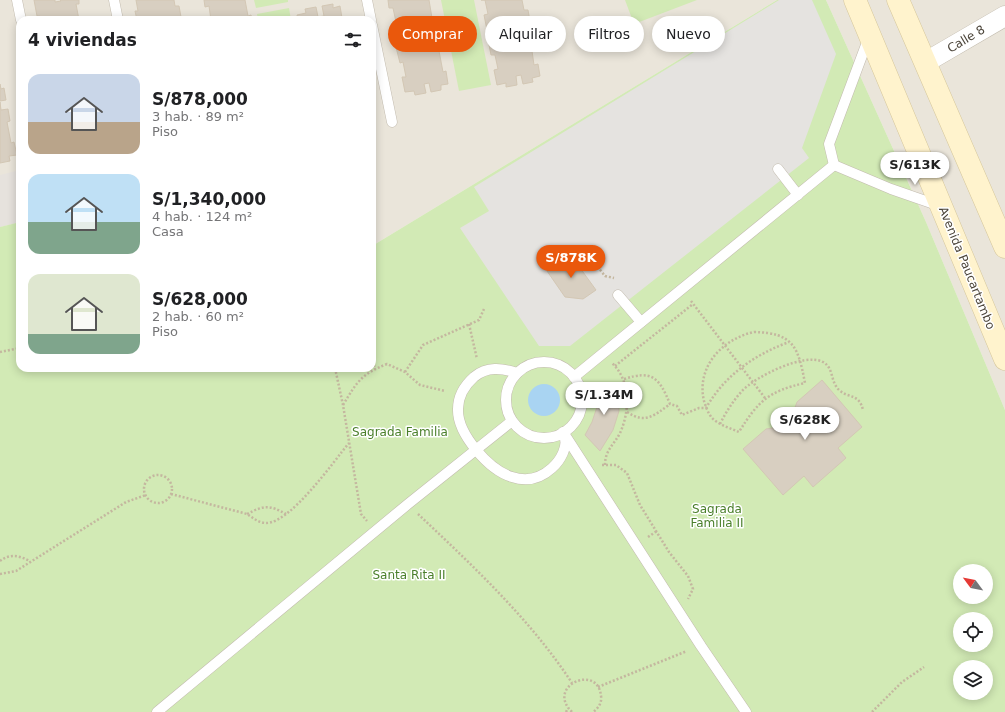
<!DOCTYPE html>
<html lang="es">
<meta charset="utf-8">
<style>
:root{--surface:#fff;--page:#f6f6f6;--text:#202124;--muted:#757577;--accent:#ea580c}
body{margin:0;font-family:"DejaVu Sans",sans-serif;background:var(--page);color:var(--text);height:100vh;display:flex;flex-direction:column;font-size:15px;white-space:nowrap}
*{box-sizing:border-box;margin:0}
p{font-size:13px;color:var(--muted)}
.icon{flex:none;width:22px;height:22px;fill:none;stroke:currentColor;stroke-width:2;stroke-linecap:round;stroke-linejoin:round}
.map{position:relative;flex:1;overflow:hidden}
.side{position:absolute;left:16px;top:16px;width:360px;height:356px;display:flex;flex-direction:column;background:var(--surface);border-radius:12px;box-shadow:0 2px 10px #0003}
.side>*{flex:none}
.hud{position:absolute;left:388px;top:16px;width:380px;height:36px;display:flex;gap:8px}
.needle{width:26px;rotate:302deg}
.fabs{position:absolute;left:953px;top:564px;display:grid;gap:8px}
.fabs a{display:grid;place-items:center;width:40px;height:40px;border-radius:50%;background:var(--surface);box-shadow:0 2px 10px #0003;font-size:20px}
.price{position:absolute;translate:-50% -34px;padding:0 9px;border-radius:14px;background:#fff;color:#222;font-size:13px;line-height:26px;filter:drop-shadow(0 1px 2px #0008)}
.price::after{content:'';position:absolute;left:50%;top:24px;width:12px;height:9px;margin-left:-6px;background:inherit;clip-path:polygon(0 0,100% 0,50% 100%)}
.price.current{background:var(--accent);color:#fff}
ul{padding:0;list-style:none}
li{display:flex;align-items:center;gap:12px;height:100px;padding:0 12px}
li span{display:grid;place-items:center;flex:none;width:112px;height:80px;border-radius:12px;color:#555}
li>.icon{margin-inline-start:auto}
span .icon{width:48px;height:48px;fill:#fffc;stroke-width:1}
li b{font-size:17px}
h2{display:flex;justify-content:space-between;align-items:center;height:48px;padding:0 12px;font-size:17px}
.tag{padding:0 14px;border-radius:18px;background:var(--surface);box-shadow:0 2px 10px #0003;font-size:14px;line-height:36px}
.tag.current{background:var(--accent);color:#fff}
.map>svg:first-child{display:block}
</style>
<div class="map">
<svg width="1005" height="712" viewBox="0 0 1005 712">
<rect width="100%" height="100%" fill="#f6f3ec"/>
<g fill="#eae5da">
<path d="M0,0H777L372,246V20H20V222L0,227Z"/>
<path d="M826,0H1005V410L926,222Z"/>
</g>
<path fill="#e6e2dd" d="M20,170V222L0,227V175Z"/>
<g fill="#d2eab5" fill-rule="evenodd">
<path d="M254,0H288V2L256,8Z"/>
<path d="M441,0H474L491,85L459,91Z"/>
<path d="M625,0H697L634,24Z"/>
<path d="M777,0H826L926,222L1005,410V712H0V227L20,222V368H372V246ZM960,571H986V597H960ZM960,619H986V645H960ZM960,667H986V693H960Z"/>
<path d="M289,8L291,20H258L257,14Z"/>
</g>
<path fill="#e5e3e0" d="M779,0H812L836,54L802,148L809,158L570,346H539L460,228L489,211L474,187Z"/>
<circle fill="#a9d4f2" cx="544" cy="400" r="16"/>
<g fill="#d8cfc1" stroke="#d3c7b4" fill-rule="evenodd">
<path d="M34,0H55V2L61,1L60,0H79V4H76L79,20H41L40,16H37Z"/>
<path d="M136,0H174L175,6H179L181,17L175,20H163L162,17L157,18V20H137L135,11H138Z"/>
<path d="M204,0H245L248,16L251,15L252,20H211L209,6L205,7Z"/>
<path d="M388,0H429L432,18L436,17L438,29L431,30L433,39L439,38L442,51H439L443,72L446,71L448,84L441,85V90L431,92L429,83L424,84L426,93L415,95L414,91L405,92L402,77H406L403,62L400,63L396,47L405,45L403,36L395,38L392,23L396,22L393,8H389ZM419,28L423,48L418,49L414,29Z"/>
<path d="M481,0H522L524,10H528L530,21L523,23L525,32L532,30L534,43L531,44L534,65L538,64L540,76L532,78L533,82L523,84L521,75L516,76L517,85L506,87V83L497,85L494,70L498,69L495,55H491L488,40L497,38L496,29L487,30L484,15L488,14L485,0ZM511,20L515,40L510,42L506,21Z"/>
<path d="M333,4V8L340,6L342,18L339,20H298L297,15L306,13L305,9L316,7L318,17L324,16L322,6Z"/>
<path d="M0,84L1,89L4,88L6,100L0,101Z"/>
<path d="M0,102L1,110L8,109L10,121L7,122L11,143L14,142L17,155L9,156L10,161L0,163Z"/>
<path d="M570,254L596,290L583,299L565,297L547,271Z"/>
<path d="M822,380L862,427L838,448L846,458L813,487L804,476L783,495L743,449L766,429L778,427L793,413L797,402Z"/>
<path d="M618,385L619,411L613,430L600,451L585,435L592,422L597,407L595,388Z"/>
</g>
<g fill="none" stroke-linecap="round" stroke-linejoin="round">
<g stroke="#c2bbae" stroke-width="11">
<g id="lane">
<path d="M17,0L21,20"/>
<path d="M114,0L118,20"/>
<path d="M367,0L371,20"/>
<path d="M372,25L392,122"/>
<path d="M834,165L829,144L869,37"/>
<path d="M834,165L891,189L940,206"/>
<path d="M778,169L798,195"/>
<path d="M618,295L641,322"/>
<circle cx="544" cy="400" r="38"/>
<path d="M517,373C502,368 487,366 474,377C465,385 458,396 458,409C457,434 489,470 512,477C527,482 541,478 552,468C560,461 569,446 564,436"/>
<path d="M574,377L834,165"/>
<path d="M563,432L701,646L746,712"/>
<path d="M157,712L408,504L512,421"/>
</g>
</g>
<g stroke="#c2bbae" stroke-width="21">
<path id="street" d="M926,62L1005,16"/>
</g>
<g stroke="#d6c79b" stroke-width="23">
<g id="secondary">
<path d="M855,0L1005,359"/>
<path d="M898,0L1005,247"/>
</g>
</g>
<g stroke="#c4b79f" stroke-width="2.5" stroke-dasharray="2 2" stroke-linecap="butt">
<path d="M585,251L605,276L614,278"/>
<path d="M691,301L765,398"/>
<path d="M469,324L477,359"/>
<path d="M754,332C794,333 798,347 805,383C769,391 758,401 739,432C730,428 719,425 712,418C708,413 706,407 704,401C696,367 722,339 754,332Z"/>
<path d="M0,352L20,348"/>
<path d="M372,357L375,369"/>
<path d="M615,366L693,304"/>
<path d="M335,368L343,405L361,514L367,521"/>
<path d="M405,372L423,345L479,320L484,309"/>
<path d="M624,379C652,370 659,377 670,404L677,406L682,415L699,408H706C725,375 754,355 789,342"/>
<path d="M343,405C357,382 361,374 387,364L405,372L420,385L445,391"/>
<path d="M627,412C645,424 654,416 670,404"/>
<path d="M720,424C726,412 733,401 742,391C755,377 804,352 823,362C834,368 830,381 839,390C849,399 859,393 863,410"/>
<path d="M602,465H616L627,473L640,505L669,552L688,576L693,589L688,599"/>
<path d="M605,465C605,450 614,445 620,433C630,411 631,381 612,363"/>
<circle cx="158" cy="489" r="14"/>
<path d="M171,494L247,514C253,518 259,523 266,523C291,523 333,462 349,443"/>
<path d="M247,514C264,505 270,505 286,514"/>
<path d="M418,514C473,566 530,619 572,683"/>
<path d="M648,537L657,531"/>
<path d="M0,561C10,553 20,556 30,561"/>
<path d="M0,574L16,571L126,502L146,495"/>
<path d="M598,687L687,651"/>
<path d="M566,712L568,708"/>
<path d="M572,712C545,686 598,663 601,696C602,702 599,708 593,712"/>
<path d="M872,712L902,682L924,667"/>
</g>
<use href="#lane" stroke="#fff" stroke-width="10"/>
<use href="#street" stroke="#fff" stroke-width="20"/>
<use href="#secondary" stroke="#fff3cd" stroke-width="22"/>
</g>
<g text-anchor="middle" stroke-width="3" stroke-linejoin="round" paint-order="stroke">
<g font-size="12" fill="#4b4439" stroke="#fff">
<text transform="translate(966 39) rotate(-31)" y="4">Calle 8</text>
<text transform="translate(967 268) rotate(68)" y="4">Avenida Paucartambo</text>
</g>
<g font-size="12" fill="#4a7f2a" stroke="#fff">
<text x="400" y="436">Sagrada Familia</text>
<text x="717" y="513">Sagrada<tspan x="717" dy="14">Familia II</tspan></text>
<text x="409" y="579">Santa Rita II</text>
</g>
</g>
</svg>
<div class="fabs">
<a><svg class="needle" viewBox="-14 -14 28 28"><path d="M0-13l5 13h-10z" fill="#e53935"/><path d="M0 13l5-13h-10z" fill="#757577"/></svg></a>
<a><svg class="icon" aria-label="locate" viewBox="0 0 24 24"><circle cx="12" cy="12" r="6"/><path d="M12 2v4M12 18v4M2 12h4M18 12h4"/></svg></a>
<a><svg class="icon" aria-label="layers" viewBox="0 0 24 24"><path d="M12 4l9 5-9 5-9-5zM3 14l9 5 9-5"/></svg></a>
</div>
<b class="price" style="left:915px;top:186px">S/613K</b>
<b class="price current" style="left:571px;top:279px">S/878K</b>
<b class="price" style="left:604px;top:416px">S/1.34M</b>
<b class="price" style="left:805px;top:441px">S/628K</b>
<div class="hud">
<a class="tag current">Comprar</a>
<a class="tag">Alquilar</a>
<a class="tag">Filtros</a>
<a class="tag">Nuevo</a>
</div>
<section class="side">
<h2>4 viviendas<svg class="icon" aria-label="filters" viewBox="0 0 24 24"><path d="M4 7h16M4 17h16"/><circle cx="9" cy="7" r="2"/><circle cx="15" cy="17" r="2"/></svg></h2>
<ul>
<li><span style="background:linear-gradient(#c9d6e8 60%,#b9a48a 0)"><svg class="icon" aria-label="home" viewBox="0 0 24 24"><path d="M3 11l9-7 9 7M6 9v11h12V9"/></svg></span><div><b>S/878,000</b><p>3 hab. · 89 m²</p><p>Piso</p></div></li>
<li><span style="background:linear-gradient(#bfe0f5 60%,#7fa58c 0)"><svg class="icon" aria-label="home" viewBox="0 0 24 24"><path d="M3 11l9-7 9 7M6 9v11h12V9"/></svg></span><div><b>S/1,340,000</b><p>4 hab. · 124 m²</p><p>Casa</p></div></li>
<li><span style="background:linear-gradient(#dfe7d0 75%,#7fa58c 0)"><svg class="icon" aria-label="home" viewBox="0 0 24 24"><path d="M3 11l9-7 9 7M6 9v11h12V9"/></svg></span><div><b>S/628,000</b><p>2 hab. · 60 m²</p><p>Piso</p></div></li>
</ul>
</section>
</div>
